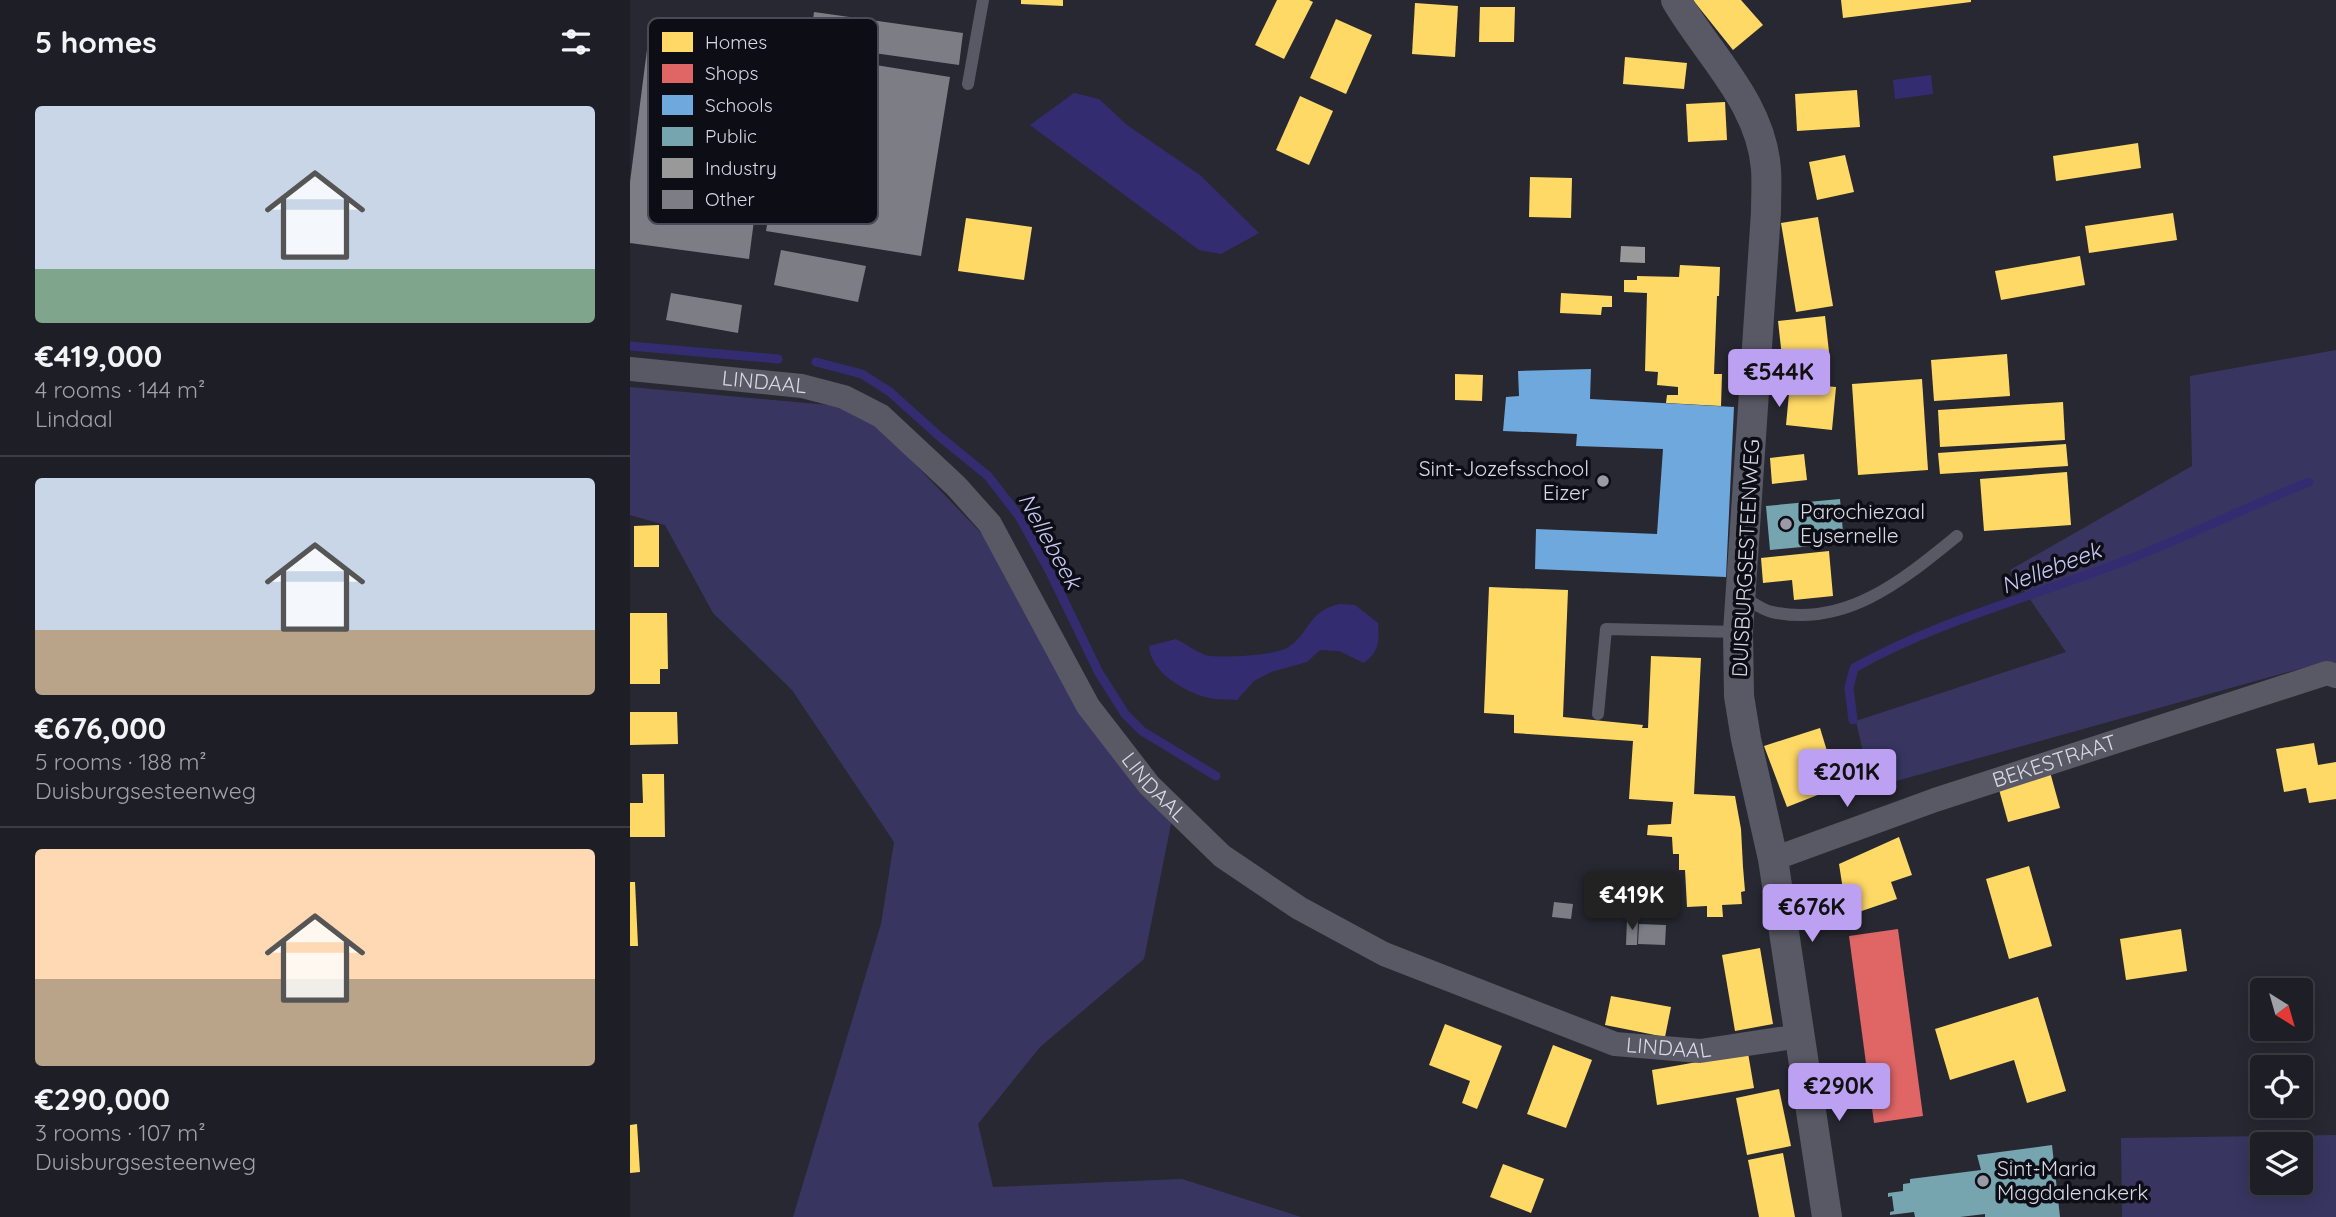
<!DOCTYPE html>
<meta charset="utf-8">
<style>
:root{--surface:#1e1e26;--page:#2b2b32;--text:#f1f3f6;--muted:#a1a2a7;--line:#3c3c43;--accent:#bca0f2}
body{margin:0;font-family:Quicksand,sans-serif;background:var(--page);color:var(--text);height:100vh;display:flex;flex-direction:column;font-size:26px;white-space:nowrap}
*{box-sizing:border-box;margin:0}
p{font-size:23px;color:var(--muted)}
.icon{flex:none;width:38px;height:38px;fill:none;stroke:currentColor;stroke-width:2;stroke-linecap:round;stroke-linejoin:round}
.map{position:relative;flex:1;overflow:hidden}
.details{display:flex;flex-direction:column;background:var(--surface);width:630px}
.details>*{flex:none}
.needle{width:46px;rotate:143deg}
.controls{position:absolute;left:1620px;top:978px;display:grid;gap:14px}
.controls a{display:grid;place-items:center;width:63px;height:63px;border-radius:7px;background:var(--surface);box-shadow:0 4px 18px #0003,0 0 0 2px var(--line);font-size:35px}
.price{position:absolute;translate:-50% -60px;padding:0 16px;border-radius:7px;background:var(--accent);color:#111;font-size:23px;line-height:46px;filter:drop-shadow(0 2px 4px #0008)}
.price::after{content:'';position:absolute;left:50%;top:42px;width:21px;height:16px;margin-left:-10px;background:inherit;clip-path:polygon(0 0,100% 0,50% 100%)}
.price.on{background:#222;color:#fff}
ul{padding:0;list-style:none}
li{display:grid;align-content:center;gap:14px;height:371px;padding:0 35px}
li+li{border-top:2px solid var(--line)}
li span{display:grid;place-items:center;height:217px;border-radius:7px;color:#555}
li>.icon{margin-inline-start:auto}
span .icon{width:126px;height:126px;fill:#fffc;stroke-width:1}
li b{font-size:30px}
h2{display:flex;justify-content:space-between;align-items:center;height:84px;padding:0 35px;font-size:30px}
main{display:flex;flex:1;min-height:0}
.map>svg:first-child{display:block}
</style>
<main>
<section class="details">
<h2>5 homes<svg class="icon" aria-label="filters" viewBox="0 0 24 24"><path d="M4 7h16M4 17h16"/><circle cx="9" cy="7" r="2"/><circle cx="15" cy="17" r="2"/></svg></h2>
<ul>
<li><span style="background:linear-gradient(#c9d6e8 75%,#7fa58c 0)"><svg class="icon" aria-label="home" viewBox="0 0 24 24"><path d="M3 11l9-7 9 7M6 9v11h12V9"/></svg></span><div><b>€419,000</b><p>4 rooms · 144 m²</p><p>Lindaal</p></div></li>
<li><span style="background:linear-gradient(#c9d6e8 70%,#b9a48a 0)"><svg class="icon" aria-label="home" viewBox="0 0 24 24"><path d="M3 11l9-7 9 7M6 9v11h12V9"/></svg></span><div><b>€676,000</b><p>5 rooms · 188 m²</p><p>Duisburgsesteenweg</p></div></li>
<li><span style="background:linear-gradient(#ffd9b3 60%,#b9a48a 0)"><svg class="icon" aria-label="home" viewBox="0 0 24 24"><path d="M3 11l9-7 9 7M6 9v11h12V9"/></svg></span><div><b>€290,000</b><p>3 rooms · 107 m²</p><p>Duisburgsesteenweg</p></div></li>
</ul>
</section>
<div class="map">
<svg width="1706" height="1217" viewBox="0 0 1706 1217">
<rect width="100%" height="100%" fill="#282832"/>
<g fill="#383661" fill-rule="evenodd">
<path d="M1706,350V671L1680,666L1241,788L1226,721L1436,652L1380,570L1562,466L1560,376Z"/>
<path d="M0,387L231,408L353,535L542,819L514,959L410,1047L348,1124L363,1187L552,1179L671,1217H163L251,924L264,842L162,690L83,613L35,525L0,515Z"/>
<path d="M1706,1135V1217H1492L1491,1138ZM1633,1144H1671V1183H1633Z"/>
</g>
<g fill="#342c71">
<path d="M1301,75L1303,94L1265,99L1263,80Z"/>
<path d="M444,93L469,99L497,125L570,175L629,233L591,254L569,250L400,125Z"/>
<path d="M710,604L725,605L748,623C749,641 750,651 734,663L709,651L690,650L677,662L641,672L624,681L607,700C598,699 588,700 579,698C555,692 521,673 519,646L546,639C556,644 565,651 575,655C589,659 645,655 657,648C680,634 677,611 710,604Z"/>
</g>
<g fill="#ffd966">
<path d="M391,0H433V6L391,4Z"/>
<path d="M647,0H679L683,2L654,59L625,45Z"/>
<path d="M1063,0H1111L1133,25L1103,50Z"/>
<path d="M1211,0H1341V2L1213,18Z"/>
<path d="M785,3L828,6L825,57L782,54Z"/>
<path d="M850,7H885L884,42H849Z"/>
<path d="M706,19L742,35L716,94L680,78Z"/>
<path d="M995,57L1057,63L1054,89L993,84Z"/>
<path d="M1227,90L1230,127L1167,131L1165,94Z"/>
<path d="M670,96L703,111L679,165L646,150Z"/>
<path d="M1095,102L1097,140L1058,142L1056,104Z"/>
<path d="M1508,143L1511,168L1426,181L1423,156Z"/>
<path d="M1215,155L1224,192L1187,200L1179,162Z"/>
<path d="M900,177L942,178L941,218L899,217Z"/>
<path d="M1543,213L1547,240L1459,253L1455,226Z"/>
<path d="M1188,217L1203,306L1166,312L1151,223Z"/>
<path d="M336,218L402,227L394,280L328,271Z"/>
<path d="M1450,256L1455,285L1371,300L1365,271Z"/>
<path d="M1050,265L1090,267L1089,296H1087L1084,374H1092L1091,406L1036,403L1037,395H1048V387L1027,385L1028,372L1015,371L1017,293L994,292V280H1007V276L1049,277Z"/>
<path d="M931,293L982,296V307H972L971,315L930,313Z"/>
<path d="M1195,316L1200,361L1153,366L1148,321Z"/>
<path d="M1377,354L1380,396L1304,401L1301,360Z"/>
<path d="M825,374L853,375L852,401L825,400Z"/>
<path d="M1292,379L1298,470L1228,475L1222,384Z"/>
<path d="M1160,383L1206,387L1202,430L1156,425Z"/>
<path d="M1433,402L1435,440L1310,447L1308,410Z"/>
<path d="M1436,444L1438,466L1310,474L1308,453Z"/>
<path d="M1174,454L1177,480L1142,484L1140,458Z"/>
<path d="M1437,472L1441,525L1354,531L1350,479Z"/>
<path d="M29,525V567H4V526Z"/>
<path d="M1199,551L1203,596L1164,600L1162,580L1133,583L1131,558Z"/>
<path d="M859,587L938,590L933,717L1013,725L1012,728H1018L1021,656L1071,658L1064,794L1105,796L1111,829L1113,867L1115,891L1111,892L1112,904L1092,905L1093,917H1077V906L1057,907L1055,870H1049V854H1043L1042,837L1017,835L1018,825L1041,824L1043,802L999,799L1003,741L884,733V715L854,713Z"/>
<path d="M0,613H37L38,669H30V684H0Z"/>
<path d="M0,712H47L48,744L0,745Z"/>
<path d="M1190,728L1208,787L1157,807L1134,746Z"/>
<path d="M1684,743L1688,765L1706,762V799L1679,803L1676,788L1654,792L1646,749Z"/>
<path d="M1420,772L1430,808L1378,822L1368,786Z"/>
<path d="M12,774H34L35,837H0V803H13Z"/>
<path d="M1269,837L1282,875L1261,882L1267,899L1217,916L1209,864Z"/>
<path d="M1399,866L1422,946L1379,959L1356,879Z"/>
<path d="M0,882H5L8,946H0Z"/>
<path d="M1551,929L1557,971L1496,980L1490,939Z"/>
<path d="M1130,948L1143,1024L1105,1031L1092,955Z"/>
<path d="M981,996L1041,1007L1035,1037L975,1025Z"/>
<path d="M1408,997L1436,1091L1397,1103L1384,1060L1320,1080L1305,1029Z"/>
<path d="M815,1024L872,1046L847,1109L832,1103L840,1081L799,1065Z"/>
<path d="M923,1045L962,1060L936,1128L897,1114Z"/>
<path d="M1118,1053L1124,1088L1027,1105L1022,1070Z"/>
<path d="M1149,1089L1161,1146L1117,1155L1106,1098Z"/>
<path d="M7,1124L10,1172L0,1173V1125Z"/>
<path d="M1153,1153L1165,1217H1129L1118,1160Z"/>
<path d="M873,1164L914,1179L901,1213L860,1197Z"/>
</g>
<path fill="#e06666" d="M1268,929L1293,1116L1244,1123L1219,936Z"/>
<path fill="#6fa8dc" d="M961,369L960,399L1104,407L1096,577L905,569L906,529L1027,534L1033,449L946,446L947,434L873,431L876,397L889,396L888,371Z"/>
<g fill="#76a5af">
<path d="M1210,499L1214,543L1140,550L1136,506Z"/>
<path d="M1422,1145L1430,1217H1355V1214L1330,1217H1285L1284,1212L1260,1215V1212L1264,1211L1262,1196L1258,1197V1193L1273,1191V1184L1280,1183V1179L1351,1170L1347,1155Z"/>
</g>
<path fill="#999" d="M991,246L1015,247V263L990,262Z"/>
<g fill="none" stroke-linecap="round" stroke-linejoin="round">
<g stroke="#342c71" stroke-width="9">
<path d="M0,346L148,359"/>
<path d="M186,362L232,374L260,392L309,436L358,476L389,516L419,570L469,673L495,714L512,731L586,776"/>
<path d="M1223,720L1219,688L1224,668C1313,618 1413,594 1507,556C1565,533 1621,505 1679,482"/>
</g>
</g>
<g fill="#7d7d86">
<path d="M184,12L333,33L329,65L180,44Z"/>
<path d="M19,34L146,50L119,259L0,243V182Z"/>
<path d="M165,52L320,77L291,256L136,231Z"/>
<path d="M151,250L236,266L228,302L144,285Z"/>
<path d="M41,293L112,305L108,333L36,320Z"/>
<path d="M924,902L943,904L941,919L922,917Z"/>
<path d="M997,919L1008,920L1007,945H996Z"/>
<path d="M1009,924L1036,925L1035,945L1008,944Z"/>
</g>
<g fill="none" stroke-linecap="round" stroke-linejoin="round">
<g stroke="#585965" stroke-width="12">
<path d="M338,84L353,0"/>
<path d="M1113,597C1122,602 1132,610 1142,612C1216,628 1273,580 1327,536"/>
<path d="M968,714L976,629L1108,632"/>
</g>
<g stroke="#585965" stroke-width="24">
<path id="s1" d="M0,369L172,386L214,397L251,416L326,486L360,524L458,706L519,785L592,856L669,908L754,954L985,1044L1070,1051L1170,1036"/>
<path id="s2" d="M1143,859L1305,800L1697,673L1706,676"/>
</g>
<path stroke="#585965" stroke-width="30" d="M1046,0C1078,55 1131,102 1136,169C1137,183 1136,198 1136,212L1108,632L1109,696L1116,739L1143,859L1197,1217"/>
</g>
<g fill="#9a9ba7" stroke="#0d0d16" stroke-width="2.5">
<circle cx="973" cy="481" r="7"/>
<circle cx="1156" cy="524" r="7"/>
<circle cx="1353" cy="1181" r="7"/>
</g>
<g text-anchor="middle" stroke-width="7" stroke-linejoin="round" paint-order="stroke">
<g font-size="21" fill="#d8d9e6" stroke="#0d0d16">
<text dy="7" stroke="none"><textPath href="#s1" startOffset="135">LINDAAL</textPath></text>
<text transform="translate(1116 558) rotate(-87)" y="7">DUISBURGSESTEENWEG</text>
<text dy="7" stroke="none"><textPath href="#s2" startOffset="298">BEKESTRAAT</textPath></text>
<text dy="7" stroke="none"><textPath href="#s1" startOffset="723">LINDAAL</textPath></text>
<text dy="7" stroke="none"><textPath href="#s1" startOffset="1311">LINDAAL</textPath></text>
</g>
<g font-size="21" fill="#d8d9e6" stroke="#0d0d16" text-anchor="start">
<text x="959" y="476" text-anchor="end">Sint-Jozefsschool<tspan x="959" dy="24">Eizer</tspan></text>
<text x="1170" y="519">Parochiezaal<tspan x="1170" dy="24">Eysernelle</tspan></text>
<text x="1367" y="1176">Sint-Maria<tspan x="1367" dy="24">Magdalenakerk</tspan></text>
</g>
<g font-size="23" font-style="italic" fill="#c7c9f5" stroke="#0d0d16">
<text transform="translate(420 541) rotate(61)" y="8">Nellebeek</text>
<text transform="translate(1421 568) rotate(-21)" y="8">Nellebeek</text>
</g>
</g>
<rect x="18" y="18" width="230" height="206" rx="10" fill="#0d0d16" stroke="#4a4a54" stroke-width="2"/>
<rect x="32" y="32" width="31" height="20" fill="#ffd966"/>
<rect x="32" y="64" width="31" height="19" fill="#e06666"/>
<rect x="32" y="95" width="31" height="20" fill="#6fa8dc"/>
<rect x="32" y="127" width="31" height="19" fill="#76a5af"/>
<rect x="32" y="158" width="31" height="20" fill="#999"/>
<rect x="32" y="190" width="31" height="19" fill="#7d7d86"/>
<g font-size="19" fill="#d8d9e6">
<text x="75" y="49">Homes</text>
<text x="75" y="80">Shops</text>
<text x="75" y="112">Schools</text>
<text x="75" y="143">Public</text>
<text x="75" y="175">Industry</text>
<text x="75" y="206">Other</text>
</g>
</svg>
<div class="controls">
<a><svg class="needle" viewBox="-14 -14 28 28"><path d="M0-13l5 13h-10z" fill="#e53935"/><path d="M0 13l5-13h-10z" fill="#a1a2a7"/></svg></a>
<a><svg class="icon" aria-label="locate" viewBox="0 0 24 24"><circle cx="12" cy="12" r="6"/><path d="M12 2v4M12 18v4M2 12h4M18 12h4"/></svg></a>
<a><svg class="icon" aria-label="layers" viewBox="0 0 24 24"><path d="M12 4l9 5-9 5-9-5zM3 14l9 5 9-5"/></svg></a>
</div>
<b class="price" style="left:1149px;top:409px">€544K</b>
<b class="price" style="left:1217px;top:809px">€201K</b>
<b class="price on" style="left:1002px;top:932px">€419K</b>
<b class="price" style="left:1182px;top:944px">€676K</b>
<b class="price" style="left:1209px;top:1123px">€290K</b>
</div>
</main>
